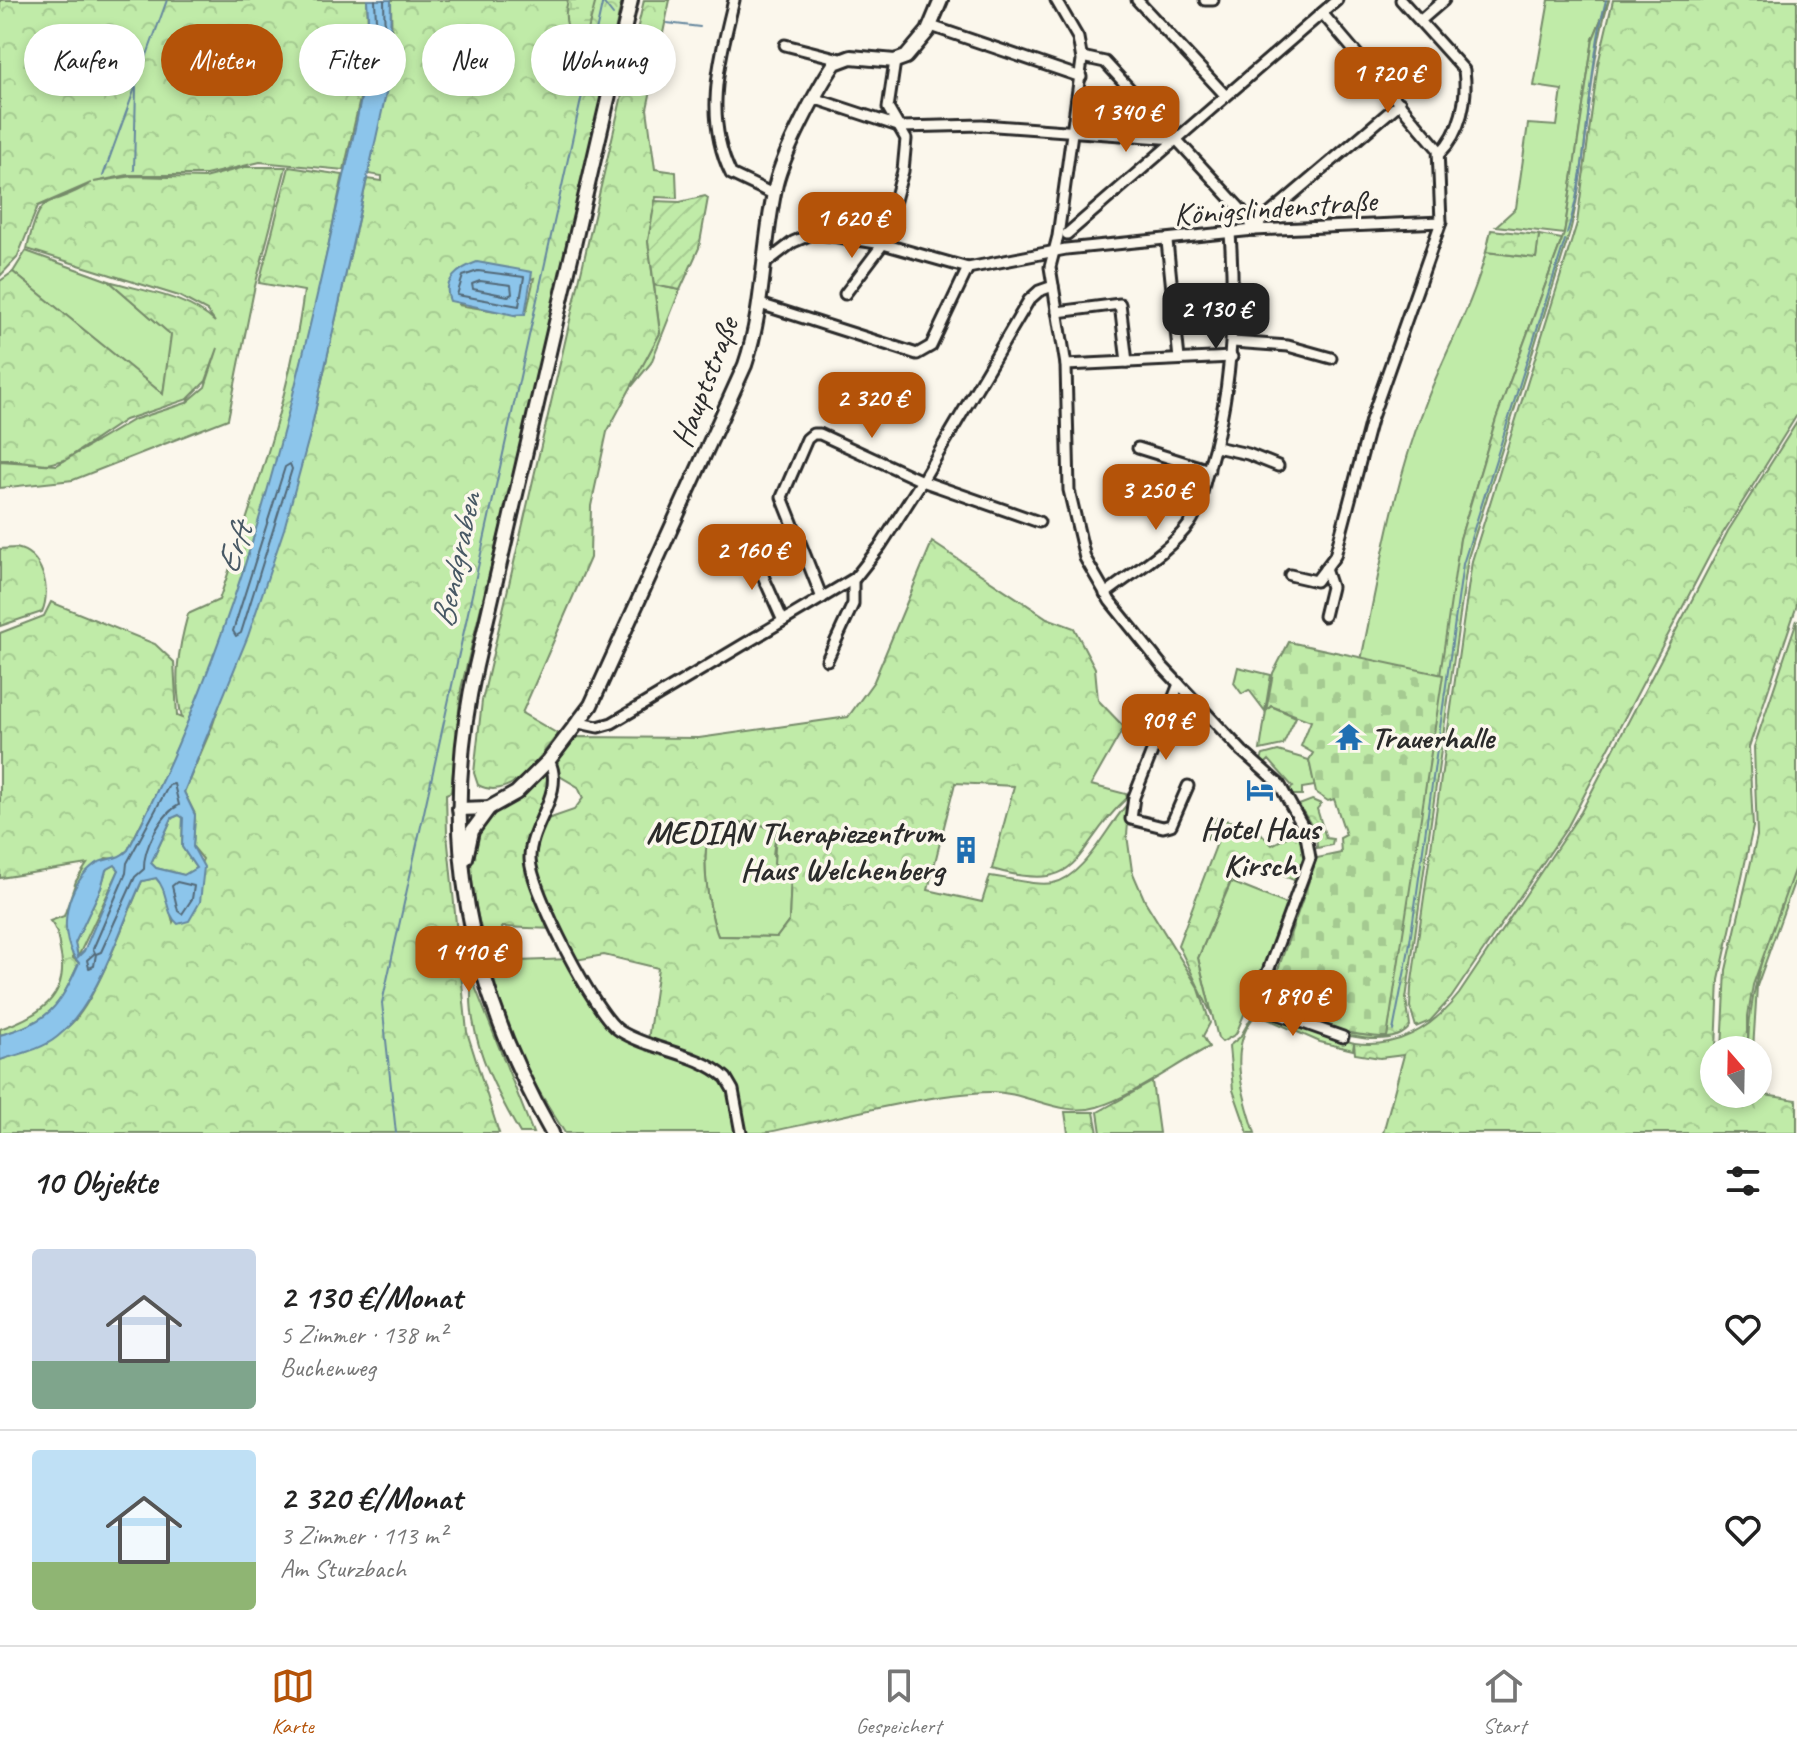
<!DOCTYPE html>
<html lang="de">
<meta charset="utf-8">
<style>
:root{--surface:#fff;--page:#f6f6f6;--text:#222;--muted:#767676;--line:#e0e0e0;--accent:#b45309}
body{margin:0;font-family:Caveat,sans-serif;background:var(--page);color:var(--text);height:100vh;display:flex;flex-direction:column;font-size:30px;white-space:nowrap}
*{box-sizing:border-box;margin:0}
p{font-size:26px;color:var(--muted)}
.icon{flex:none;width:44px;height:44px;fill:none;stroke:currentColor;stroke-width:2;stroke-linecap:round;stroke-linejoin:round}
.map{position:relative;height:1133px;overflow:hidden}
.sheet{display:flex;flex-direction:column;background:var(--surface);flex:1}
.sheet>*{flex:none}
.top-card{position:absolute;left:24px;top:24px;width:800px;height:72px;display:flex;gap:16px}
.needle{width:52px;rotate:340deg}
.fabs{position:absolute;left:1700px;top:1036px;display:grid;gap:16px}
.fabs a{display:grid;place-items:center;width:72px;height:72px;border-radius:50%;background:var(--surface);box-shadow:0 4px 12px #0003;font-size:40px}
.price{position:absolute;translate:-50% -68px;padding:0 18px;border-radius:16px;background:var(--accent);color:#fff;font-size:26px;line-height:52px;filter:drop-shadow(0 2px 4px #0008)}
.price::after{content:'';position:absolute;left:50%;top:48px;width:24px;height:18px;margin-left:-12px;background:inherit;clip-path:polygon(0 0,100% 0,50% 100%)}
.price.current{background:#222;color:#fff}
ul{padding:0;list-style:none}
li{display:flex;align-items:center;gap:24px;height:200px;padding:0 32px}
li+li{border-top:2px solid var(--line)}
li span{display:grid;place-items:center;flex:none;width:224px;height:160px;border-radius:8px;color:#555}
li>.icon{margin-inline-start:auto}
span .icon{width:96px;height:96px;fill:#fffc;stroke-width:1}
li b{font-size:34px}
h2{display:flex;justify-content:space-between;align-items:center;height:96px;padding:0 32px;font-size:34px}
.chip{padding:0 28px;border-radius:36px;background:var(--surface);box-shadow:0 4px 12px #0003;font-size:28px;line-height:72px}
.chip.current{background:var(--accent);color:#fff}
.tab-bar{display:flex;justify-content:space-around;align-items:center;height:112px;border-top:2px solid var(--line);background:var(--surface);font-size:22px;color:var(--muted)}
.tab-bar a{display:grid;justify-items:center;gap:4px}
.tab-bar .current{color:var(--accent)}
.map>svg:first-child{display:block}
</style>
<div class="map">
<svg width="1797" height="1133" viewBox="0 0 1797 1133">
<defs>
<pattern id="forest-crowns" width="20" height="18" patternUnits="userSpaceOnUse" patternTransform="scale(2)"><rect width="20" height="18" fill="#c0eba8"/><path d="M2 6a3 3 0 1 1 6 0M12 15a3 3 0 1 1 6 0" fill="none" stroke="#a5ca91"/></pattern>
<pattern id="wetland-marsh" width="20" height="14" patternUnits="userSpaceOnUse" patternTransform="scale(2)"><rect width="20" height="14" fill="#c0eba8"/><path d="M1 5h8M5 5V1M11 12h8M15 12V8" fill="none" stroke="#a5ca91"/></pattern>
<pattern id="cemetery-stones" width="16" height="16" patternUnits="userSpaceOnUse" patternTransform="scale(2)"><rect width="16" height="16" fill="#c0eba8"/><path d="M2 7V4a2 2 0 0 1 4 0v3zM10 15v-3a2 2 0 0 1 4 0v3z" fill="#a5ca91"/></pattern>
<pattern id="garden-furrows" width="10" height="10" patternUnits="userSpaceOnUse" patternTransform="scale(2)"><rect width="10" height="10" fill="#c0eba8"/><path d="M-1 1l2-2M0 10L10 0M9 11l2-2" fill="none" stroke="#a5ca91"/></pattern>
</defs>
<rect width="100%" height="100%" fill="#fbf7ec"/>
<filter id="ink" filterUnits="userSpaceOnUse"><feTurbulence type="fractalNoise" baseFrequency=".0125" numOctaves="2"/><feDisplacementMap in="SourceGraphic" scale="16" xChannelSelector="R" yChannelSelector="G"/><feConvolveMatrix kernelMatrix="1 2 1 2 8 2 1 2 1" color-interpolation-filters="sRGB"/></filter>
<g filter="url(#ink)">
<g fill="#c0eba8" stroke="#768b6a" stroke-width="2">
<path d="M1549,0H1609L1593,39L1564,234L1496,226L1516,208L1528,124L1557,126L1562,90L1534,86Z"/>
<path d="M1539,235L1562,239L1496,419L1460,539L1443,675L1361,660C1379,574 1393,487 1425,405C1444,353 1473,306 1486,252L1536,258Z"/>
<path d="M26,251L109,281L172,335L163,395L13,272Z"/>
<path d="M654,285L680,290L651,363L628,391L660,333Z"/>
<path d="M1271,706L1296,717L1283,745L1260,750L1266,711Z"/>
<path d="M1278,751L1309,760L1315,786L1302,788V795H1290L1288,790L1293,787L1269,760L1264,765L1261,760L1263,755Z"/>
<path d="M752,821L776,831L773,855L791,876L789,921L777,937L718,936C709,914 697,845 714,828Z"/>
<path d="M1797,862V874L1757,986L1753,1050H1748C1748,982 1774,924 1797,862Z"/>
<path d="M1231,882L1289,905L1236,1034L1222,1042L1218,1038L1198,958Z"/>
<path d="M482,957L490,962L570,959L613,1028L721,1076L730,1091L740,1133H565L516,1054Z"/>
<path d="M472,979L533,1133H520C494,1088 465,1033 472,979Z"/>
<path d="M1254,1013L1354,1043L1353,1050L1320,1042L1261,1016L1253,1018C1227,1052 1244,1097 1255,1133H1248L1233,1090L1229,1046L1240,1037Z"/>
</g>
<g fill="url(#forest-crowns)" stroke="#768b6a" stroke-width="2" fill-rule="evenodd">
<path d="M0,0H367L369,59L344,170L260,162L206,175H128L94,182L133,176L204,178L245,167H286L254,290L228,419L73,480L0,488V461L57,465L133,420L186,403L205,387L218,348L206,381L188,399L125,420L65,460L47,464L0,459V281L13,272L163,394L171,335L109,281C146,292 187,296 215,322L207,311L179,296L27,249C42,184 47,212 91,183L38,206L17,258L0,276Z"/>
<path d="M391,0H622L555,305L461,689L451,792L446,794L447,834L467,1032L499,1133H0V1060C26,1052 50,1043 71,1024C97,1000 126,916 142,881L156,878L164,887L173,922L203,859L193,847L195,814L184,792L212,727L310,434L367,179L382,181V176L368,174L392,58ZM534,278L527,310L520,315L458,305Z"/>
<path d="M644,0H670L647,109L655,169L676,172L677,198L656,197L648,241L660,333L607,432L591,506L590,558L522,713L558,734C540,756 512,803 478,785L474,773L482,701Z"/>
<path d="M1609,0C1586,75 1589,155 1570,232L1468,558L1406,999L1410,1026C1396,1049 1336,1037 1318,1024L1352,1034L1387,1036L1460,539L1496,419L1564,234L1593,39Z"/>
<path d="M1613,0H1797V415L1713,549L1568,826L1451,998L1430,1021L1416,1027L1410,1007L1411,988L1472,561L1577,223L1598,64Z"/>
<path d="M289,167L343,175C324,266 306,358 282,448C245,587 194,722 128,850L117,859L106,858L71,943L73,958L79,963C59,1008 49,1022 0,1035V1029C38,1016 71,997 60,950C58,940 58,929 50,921L64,916L76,881L87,864L0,878V633L44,616L51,602L155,644L174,662L177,716L182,718C173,681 178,650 188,614L219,600C254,498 290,397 304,291L259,283Z"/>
<path d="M1491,230L1539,235L1536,258L1486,252Z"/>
<path d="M1797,422V605L1749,747L1753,827L1719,980L1714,1094H1758L1797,1100V1133H1383L1404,1055L1380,1058L1355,1054L1354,1043C1399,1049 1433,1027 1459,994L1581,812L1728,531Z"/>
<path d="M932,542L1047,618L1074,628L1095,668L1098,700L1124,727L1091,785L1126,794L1127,798C1071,849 1086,896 992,869L1014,786L955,783L928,890L982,902L990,876C1009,878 1034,886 1053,883C1085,877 1107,825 1130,801L1127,835L1132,871L1145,901L1199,989L1210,1023L1203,1036L1209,1047C1175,1065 1133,1096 1097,1107C1061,1118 1026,1091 990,1092C920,1094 833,1120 763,1133H743C740,1110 740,1088 725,1070L648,1040L658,968L604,955L576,960L557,929L533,863L542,821L574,810L583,798L578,787L558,775L555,760L576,737L699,738L848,717L874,681ZM752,821L776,831L774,864L791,876L789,921L777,937L718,936C709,914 697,845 714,828Z"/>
<path d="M16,548C42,553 52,589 42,612L0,626V549Z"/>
<path d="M1797,620V862L1753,985L1748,1016V1050H1722L1726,970L1757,836L1754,747Z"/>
<path d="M1238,667L1271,675L1265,711L1249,690L1242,694L1234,683Z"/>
<path d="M544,774L552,777L528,858L553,929L502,927L506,959L490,962C479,921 454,849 490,814C497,807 508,804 517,798C527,792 535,782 544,774Z"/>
<path d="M1312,800L1321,804L1317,809L1326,838L1333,839L1332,845L1317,848L1316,833L1299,805Z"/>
<path d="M179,815L183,817L182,847L196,868L184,875L156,868L151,863L172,818Z"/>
<path d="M1216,818L1255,827L1272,845L1300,830L1306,861L1299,882L1240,859L1198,958L1212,1015L1178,945L1217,843L1207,838Z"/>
<path d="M115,865L119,870L78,957L75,943L101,888L106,870Z"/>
<path d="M1152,1082L1159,1133H1101L1098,1112Z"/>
<path d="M1065,1112H1094L1098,1133H1068Z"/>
</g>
<path fill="url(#wetland-marsh)" stroke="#768b6a" stroke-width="2" d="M568,0H596L583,49C568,33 562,22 568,0Z"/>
<path fill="url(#cemetery-stones)" stroke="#768b6a" stroke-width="2" d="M1289,642L1443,675L1387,1037C1361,1037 1279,1023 1268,998L1317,858L1341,853L1340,838L1346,835L1334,799L1328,801L1316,793L1309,760L1313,753L1301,746L1311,721L1271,706L1266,711L1273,673Z"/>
<path fill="url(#garden-furrows)" stroke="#768b6a" stroke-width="2" d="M705,196L708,198L699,248L680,290L654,285L648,241L655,201L680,202Z"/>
<g fill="#8cc5eb" stroke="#65879e" stroke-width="2" fill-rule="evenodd">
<path d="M367,0H391L389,80L310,434L284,529L248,636L184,792L195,815L193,847L204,867L200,902L189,921L178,924C164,912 169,892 156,878L142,881C120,927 98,1005 57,1037C41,1050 19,1054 0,1060V1035C48,1022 59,1008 79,963C57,939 64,891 90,868C102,856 117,862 128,850C233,647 285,442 334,220C349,148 374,74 367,0ZM179,815L183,818L182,847L196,868L184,875L156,868L151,863L172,818ZM115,865L119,870L84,951L78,957L75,943L101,888L106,870Z"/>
<path d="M477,262L532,272L525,314L514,315L450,301C441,280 460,268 477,262Z"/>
</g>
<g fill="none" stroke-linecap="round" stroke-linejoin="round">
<g stroke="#526978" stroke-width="2">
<path d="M375,0L377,41L381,44L385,40L384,0"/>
<path d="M478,271L524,277L519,306L457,295L463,276Z"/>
<path d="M480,281L511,285L512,294L508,296L473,289L472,284Z"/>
<path d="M290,464L292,469L241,633L236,636L233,631L285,467Z"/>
<path d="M174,784L179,805C161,814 143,849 144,869L135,877L101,952L96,954L94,966L89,968L87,960L95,953L93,949L126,873L127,863L169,785Z"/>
<path d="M177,882L194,886L192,899L182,914L178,911L172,886Z"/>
</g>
<g stroke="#65879e" stroke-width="2">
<path d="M602,1L613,15"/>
<path d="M667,23L700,27"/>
<path d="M134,170L136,88"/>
<path d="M103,176L167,0"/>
<path d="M1567,233C1591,158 1586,76 1606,0"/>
<path d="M1393,1031L1409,949L1463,564L1565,240"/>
<path d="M396,1133L382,1003L603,0"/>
</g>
<g stroke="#2b2b2b" stroke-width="15">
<g id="street">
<path d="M734,0C720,58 703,117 731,174L773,194"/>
<path d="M1056,0L1078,38L1082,60L1058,236L1050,267L1066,365L1069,490L1085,558L1110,601L1163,667L1242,751L1279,784L1305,830L1310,858L1255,1006L1343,1037"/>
<path d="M1137,0L1225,95"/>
<path d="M1205,0H1213"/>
<path d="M1401,0L1464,70C1468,99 1461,132 1440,153"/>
<path d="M1421,20L1444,0"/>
<path d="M931,26L1081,77"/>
<path d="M785,45L840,59"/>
<path d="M1082,57L1105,62L1247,216L1254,230"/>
<path d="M816,99L901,127L982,125L1176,139"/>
<path d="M1254,230L1260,222L1400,103"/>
<path d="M1067,234L1337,0"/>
<path d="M1167,241L1179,359"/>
<path d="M763,265L793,242L814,233L883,244L968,268L1066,249L1254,230L1441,222"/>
<path d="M845,294L883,244L903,171L906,139L888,108L895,61"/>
<path d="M760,304L917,354L931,346L968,268"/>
<path d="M1057,312L1120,304L1127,362"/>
<path d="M1233,342L1288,346L1331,358"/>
<path d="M1066,365L1232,357"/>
<path d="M1216,447L1248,454L1278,466"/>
<path d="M1138,448L1209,470"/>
<path d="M767,558L763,576L783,621"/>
<path d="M1290,575L1316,581L1335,556L1371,420L1441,222L1438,149L1322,13"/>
<path d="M1105,594C1132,573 1170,551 1190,523C1199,510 1202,491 1206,477C1232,396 1236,317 1230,233"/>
<path d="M822,598L782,497L807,439L813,434H820L922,481L1039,522"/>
<path d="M1324,616L1331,587L1325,569"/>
<path d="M827,660L853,604V580"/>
<path d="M1179,684L1134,797L1131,819L1163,827L1171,825L1188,786"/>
<path d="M579,723L598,727L612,723L855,578L881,545L922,481L1029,300L1039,291L1053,286"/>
<path d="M549,760C566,794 529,825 530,859C531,890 595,1015 620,1031C652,1051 697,1052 726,1078L733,1090L741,1133"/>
</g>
</g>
<g stroke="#2b2b2b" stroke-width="18">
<g id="secondary">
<path d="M459,809L489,808L516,793L549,760L591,705L745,365C765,306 762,244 776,184C783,154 817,89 835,63L851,57L895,61L906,57L928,31L941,0"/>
<path d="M466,858L472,831L489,808"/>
<path d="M552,1133C467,984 438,834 476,666L631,0"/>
</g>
</g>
<use href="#street" stroke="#fbf7ec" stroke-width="9"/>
<use href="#secondary" stroke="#fbf7ec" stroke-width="12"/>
</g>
</g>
<defs>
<g id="temple-bare" transform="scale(2.16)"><path d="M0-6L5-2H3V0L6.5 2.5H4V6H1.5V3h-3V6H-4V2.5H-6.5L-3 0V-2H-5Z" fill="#1f6fb2" stroke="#fbf7ec" stroke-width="2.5" paint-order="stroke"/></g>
<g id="hotel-bare" transform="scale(2.16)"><path d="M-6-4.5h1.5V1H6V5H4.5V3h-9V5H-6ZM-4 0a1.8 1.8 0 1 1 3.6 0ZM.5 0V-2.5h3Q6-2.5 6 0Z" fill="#1f6fb2" stroke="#fbf7ec" stroke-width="2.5" paint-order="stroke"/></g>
<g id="building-bare" transform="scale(2.16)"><path d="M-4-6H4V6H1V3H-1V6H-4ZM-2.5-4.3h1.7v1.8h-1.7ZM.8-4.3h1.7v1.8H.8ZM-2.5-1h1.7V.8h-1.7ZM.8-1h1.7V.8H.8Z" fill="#1f6fb2" stroke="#fbf7ec" stroke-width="2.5" paint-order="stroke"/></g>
</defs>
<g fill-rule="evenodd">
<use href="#temple-bare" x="1349" y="737"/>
<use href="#hotel-bare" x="1260" y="790"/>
<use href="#building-bare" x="966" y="850"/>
</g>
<g text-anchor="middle" stroke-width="7" stroke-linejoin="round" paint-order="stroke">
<g font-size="32" fill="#2b2b2b" stroke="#fbf7ec">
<text transform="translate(1275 207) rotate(-4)" y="11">Königslindenstraße</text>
<text transform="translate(704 382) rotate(-69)" y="11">Hauptstraße</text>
</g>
<g font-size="32" font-weight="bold" fill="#2b2b2b" stroke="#fbf7ec" text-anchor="start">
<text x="1371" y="748">Trauerhalle</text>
<text x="1260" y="839" text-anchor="middle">Hotel Haus<tspan x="1260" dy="37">Kirsch</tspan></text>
<text x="944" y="843" text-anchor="end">MEDIAN Therapiezentrum<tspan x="944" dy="37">Haus Welchenberg</tspan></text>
</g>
<g font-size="34" font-style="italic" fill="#485965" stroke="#fbf7ec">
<text transform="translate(233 548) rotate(-71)" y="12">Erft</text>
<text transform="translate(455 560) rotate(-78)" y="12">Bendgraben</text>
</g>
</g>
</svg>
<div class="fabs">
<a><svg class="needle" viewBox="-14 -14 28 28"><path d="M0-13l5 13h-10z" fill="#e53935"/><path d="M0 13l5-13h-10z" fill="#767676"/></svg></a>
</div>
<b class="price" style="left:1388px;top:115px">1 720 €</b>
<b class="price" style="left:1126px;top:154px">1 340 €</b>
<b class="price" style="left:852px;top:260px">1 620 €</b>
<b class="price current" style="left:1216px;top:351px">2 130 €</b>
<b class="price" style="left:872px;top:440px">2 320 €</b>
<b class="price" style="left:1156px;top:532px">3 250 €</b>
<b class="price" style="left:752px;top:592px">2 160 €</b>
<b class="price" style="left:1166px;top:762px">909 €</b>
<b class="price" style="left:469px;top:994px">1 410 €</b>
<b class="price" style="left:1293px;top:1038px">1 890 €</b>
<div class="top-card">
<a class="chip">Kaufen</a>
<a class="chip current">Mieten</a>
<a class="chip">Filter</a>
<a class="chip">Neu</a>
<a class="chip">Wohnung</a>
</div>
</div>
<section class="sheet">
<h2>10 Objekte<svg class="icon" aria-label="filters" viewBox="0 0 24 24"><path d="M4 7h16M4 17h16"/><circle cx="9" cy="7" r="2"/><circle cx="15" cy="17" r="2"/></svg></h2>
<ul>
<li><span style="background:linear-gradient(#c9d6e8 70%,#7fa58c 0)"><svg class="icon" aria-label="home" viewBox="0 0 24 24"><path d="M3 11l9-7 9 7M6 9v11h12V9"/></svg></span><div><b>2 130 €/Monat</b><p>5 Zimmer · 138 m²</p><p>Buchenweg</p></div><svg class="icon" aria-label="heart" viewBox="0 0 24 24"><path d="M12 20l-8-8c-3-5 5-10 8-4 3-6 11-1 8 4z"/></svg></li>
<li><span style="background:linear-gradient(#bfe0f5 70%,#8fb573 0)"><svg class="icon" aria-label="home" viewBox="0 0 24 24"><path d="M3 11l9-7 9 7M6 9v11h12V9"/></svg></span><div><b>2 320 €/Monat</b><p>3 Zimmer · 113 m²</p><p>Am Sturzbach</p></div><svg class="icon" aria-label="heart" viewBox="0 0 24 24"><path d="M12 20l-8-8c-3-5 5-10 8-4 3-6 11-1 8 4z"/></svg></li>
</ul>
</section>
<nav class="tab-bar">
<a class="current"><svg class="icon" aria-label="map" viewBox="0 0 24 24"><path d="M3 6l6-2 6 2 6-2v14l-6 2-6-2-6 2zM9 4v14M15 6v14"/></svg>Karte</a>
<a><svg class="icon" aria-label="saved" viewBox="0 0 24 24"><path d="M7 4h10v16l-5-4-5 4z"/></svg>Gespeichert</a>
<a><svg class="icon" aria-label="home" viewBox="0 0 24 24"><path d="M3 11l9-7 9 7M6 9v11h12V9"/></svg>Start</a>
</nav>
